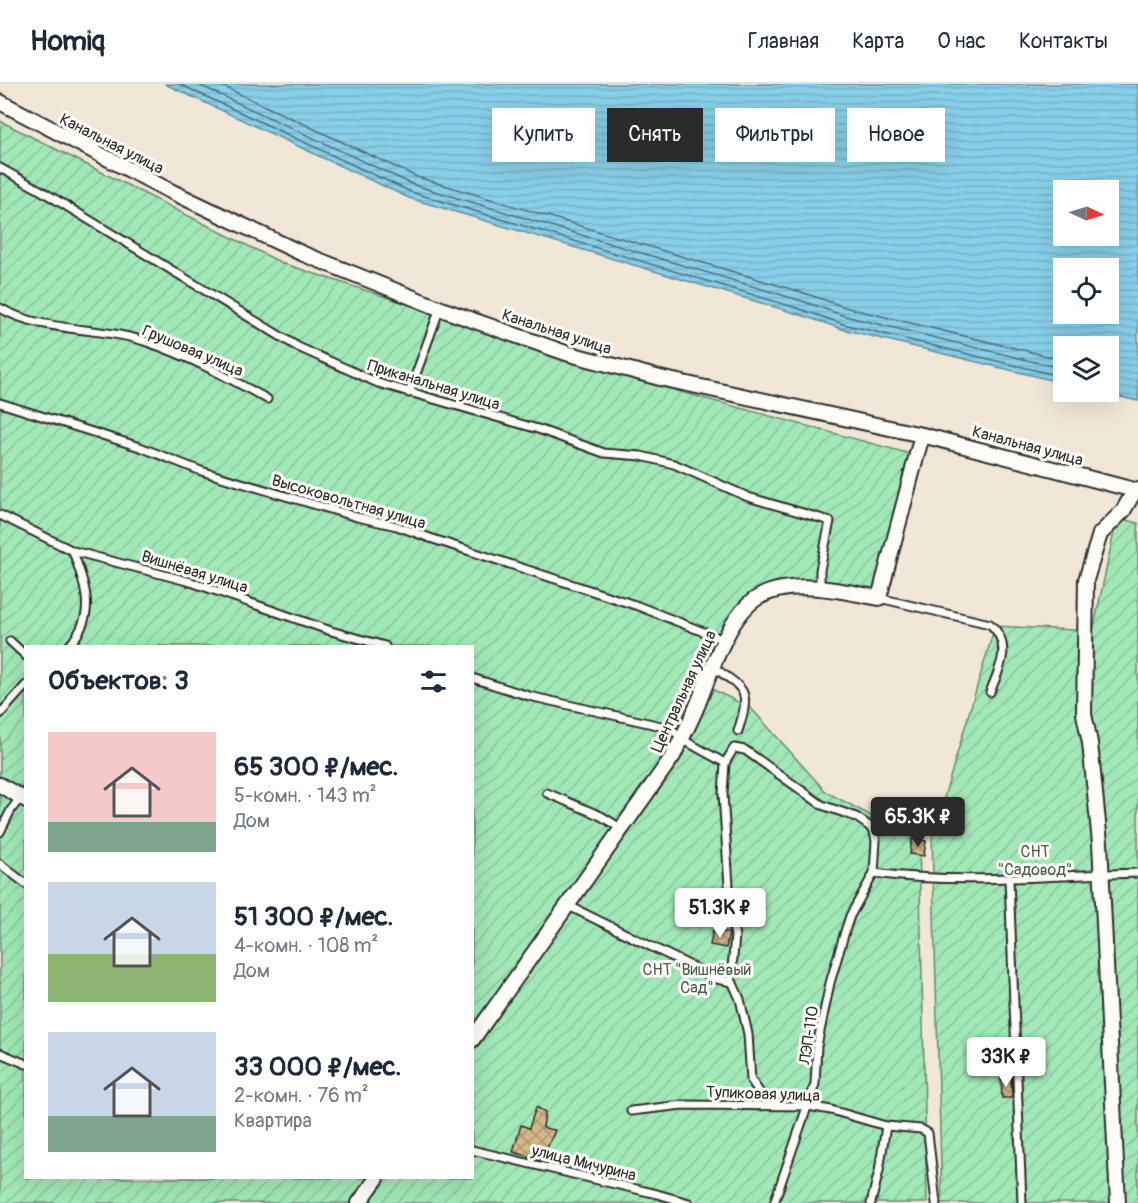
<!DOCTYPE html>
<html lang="ru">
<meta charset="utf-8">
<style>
:root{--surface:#fff;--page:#f6f6f7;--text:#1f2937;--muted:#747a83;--line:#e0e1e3;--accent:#2b2b2b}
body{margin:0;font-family:Pangolin,sans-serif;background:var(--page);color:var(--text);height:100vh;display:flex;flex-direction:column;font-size:22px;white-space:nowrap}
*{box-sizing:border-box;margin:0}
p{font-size:20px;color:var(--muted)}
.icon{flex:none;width:33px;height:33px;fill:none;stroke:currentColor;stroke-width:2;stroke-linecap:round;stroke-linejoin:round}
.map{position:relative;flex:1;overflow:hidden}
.panel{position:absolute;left:24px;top:561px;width:450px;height:534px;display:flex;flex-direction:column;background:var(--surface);border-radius:0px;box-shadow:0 6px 24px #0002}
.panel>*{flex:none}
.guide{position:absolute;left:492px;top:24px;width:555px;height:54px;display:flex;gap:12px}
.needle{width:39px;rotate:94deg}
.controls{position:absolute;left:1053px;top:96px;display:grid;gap:12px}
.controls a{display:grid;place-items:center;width:66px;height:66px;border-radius:0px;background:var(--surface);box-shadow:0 6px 24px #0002;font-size:30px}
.price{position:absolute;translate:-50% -51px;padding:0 14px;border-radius:6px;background:#fff;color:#222;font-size:20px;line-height:39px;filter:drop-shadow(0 2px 3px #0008)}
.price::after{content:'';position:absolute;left:50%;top:36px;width:18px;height:14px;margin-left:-9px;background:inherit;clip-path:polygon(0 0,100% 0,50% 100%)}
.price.on{background:var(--accent);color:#fff}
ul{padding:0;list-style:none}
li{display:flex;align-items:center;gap:18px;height:150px;padding:0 24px}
li span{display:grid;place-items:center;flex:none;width:168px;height:120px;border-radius:0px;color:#555}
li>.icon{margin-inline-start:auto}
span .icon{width:72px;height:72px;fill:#fffc;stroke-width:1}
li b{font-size:26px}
h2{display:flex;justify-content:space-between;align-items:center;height:72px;padding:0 24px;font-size:26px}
.pill{padding:0 21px;border-radius:0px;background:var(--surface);box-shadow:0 6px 24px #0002;font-size:21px;line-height:54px}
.pill.on{background:var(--accent);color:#fff}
header{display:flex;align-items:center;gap:36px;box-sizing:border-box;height:84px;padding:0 30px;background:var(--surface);border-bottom:2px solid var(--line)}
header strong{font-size:28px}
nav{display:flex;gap:33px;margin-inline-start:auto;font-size:21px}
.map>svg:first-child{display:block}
</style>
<header>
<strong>Homiq</strong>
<nav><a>Главная</a><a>Карта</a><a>О нас</a><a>Контакты</a></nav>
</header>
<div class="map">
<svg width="1138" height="1119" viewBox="0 0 1138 1119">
<defs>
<pattern id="garden-furrows" width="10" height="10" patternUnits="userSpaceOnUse" patternTransform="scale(1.5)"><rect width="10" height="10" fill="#a1e8b6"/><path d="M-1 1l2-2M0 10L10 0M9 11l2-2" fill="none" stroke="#8bc79d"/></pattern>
<pattern id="water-rules" width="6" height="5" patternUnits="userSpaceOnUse" patternTransform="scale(1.5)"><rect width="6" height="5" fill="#88cfe9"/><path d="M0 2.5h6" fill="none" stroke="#76b2c8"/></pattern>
<pattern id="building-cross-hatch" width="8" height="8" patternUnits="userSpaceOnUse" patternTransform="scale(1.5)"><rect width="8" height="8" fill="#d5b789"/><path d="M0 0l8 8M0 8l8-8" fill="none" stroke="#ad9570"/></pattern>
</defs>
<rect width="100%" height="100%" fill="#f1e7d6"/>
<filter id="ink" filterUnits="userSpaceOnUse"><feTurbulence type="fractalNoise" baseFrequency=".0167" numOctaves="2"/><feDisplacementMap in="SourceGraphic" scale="12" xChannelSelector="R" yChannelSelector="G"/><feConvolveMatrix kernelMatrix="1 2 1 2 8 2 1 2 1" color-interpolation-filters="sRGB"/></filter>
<g filter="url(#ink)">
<g fill="url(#garden-furrows)" stroke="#668a70" stroke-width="1.5" fill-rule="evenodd">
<path d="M0,37L282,179L651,300L911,370L884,486L868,515L797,505L754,512L717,555L698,598L752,625L826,708L919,757L927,1119H0ZM26,562H472V1094H26Z"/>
<path d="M1117,434L1138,439V1119H942L932,754L995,542L1093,547Z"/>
</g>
<path fill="url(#water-rules)" stroke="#638d9d" stroke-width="1.5" fill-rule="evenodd" d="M165,0H1138V317L1099,308H1108V262H1064L1063,299L842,245L798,230L409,114ZM1064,106H1108V152H1064ZM1064,184H1108V230H1064Z"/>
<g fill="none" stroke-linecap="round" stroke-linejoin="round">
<g stroke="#506d77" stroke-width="1.5">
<path d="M179,0L411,108L800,225L843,240L1064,293"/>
<path d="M197,0L414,101L802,217L845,232L1064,285"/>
<path d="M218,0L417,93L804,209L848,224L1064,276"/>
</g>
</g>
<g fill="url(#building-cross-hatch)" stroke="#2b2b2b" stroke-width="1.5">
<path d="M912,755L926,757L924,772L910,770Z"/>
<path d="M713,846L729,849L726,864L710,861Z"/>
<path d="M1001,993H1011L1012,1014H1002Z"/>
<path d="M536,1023L545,1028L543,1044L555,1046L542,1076L513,1068L521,1041L529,1044Z"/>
</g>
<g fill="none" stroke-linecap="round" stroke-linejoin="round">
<g stroke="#2b2b2b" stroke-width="11">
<g id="lane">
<path d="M0,84L40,106L298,263L378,299L538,345L604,369L641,372L674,380L748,413L830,437L820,486V504"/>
<path d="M0,224C43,249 101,242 147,258C189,272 229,294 267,315"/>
<path d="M409,309L440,224"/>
<path d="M0,319L140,363L201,387L357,433L397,442L430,454L638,522L724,556"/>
<path d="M0,431L73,467L191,498L331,547L385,562"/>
<path d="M879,514L990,540C1013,561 1000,584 990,608"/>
<path d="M10,557L26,572"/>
<path d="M69,562C98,529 85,504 73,467"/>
<path d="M713,583C746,606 751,606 738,647"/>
<path d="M472,594L529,612L670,644L687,658L725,679"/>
<path d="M0,630L26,601"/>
<path d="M547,709L601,732L622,745"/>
<path d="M0,748L11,726L21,713"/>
<path d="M0,780L26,800"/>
<path d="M1009,795L1022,1119"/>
<path d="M567,821L717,895L732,898"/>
<path d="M0,969L26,980"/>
<path d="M781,1021L760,1009L751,996L748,950L740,915L731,895L735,852L731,833L723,710L725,679L734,664L745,666L822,721L856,733L869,742L874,748L876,757L874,789C962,801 1050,791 1138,789"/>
<path d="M631,1027L683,1021L808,1022L831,1026L886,1042L879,1087L871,1119"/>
<path d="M886,1042L921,1045L928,1049L936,1119"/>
<path d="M472,1066L657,1110L689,1119"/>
<path d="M774,1119L815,1000L817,962L830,899L846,844L850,832L874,789"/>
</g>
</g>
<g stroke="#2b2b2b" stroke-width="18">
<g id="street">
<path d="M0,18L168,106L301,169L444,226L566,269L660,294L922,351L1138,407"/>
<path d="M0,701L26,716"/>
<path d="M472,956L673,672C681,656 690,639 697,622C710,591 727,533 757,514C790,494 843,507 879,514L922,351"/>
<path d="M359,1119L377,1094"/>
<path d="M1118,1119L1100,759L1090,659L1084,630L1086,496L1100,450L1123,427L1135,406"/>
</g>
</g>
<use href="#lane" stroke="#fdfcf7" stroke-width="7"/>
<use href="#street" stroke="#fdfcf7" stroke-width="14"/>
</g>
</g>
<g text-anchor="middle" stroke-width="6" stroke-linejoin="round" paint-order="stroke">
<g font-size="16" fill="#2b2b2b" stroke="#fdfcf7">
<text transform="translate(112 59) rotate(27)" y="6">Канальная улица</text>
<text transform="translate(557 247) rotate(18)" y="6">Канальная улица</text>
<text transform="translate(193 266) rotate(23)" y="6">Грушовая улица</text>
<text transform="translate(434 300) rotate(17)" y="6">Приканальная улица</text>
<text transform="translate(1028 361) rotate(15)" y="6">Канальная улица</text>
<text transform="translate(349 417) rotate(16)" y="6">Высоковольтная улица</text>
<text transform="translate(195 487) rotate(17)" y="6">Вишнёвая улица</text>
<text transform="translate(683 607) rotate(-65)" y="6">Центральная улица</text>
<text transform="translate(808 951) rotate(-82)" y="6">ЛЭП-110</text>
<text transform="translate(763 1009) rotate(2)" y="6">Тупиковая улица</text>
<text transform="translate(584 1078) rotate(14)" y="6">улица Мичурина</text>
</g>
<g font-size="16" fill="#485a4e" stroke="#fdfcf7">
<text x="1035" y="773">СНТ<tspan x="1035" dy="18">"Садовод"</tspan></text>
<text x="697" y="891">СНТ "Вишнёвый<tspan x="697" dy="18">Сад"</tspan></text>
</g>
</g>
</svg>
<div class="controls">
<a><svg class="needle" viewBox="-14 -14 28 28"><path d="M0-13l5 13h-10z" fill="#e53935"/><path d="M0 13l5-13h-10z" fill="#747a83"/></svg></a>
<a><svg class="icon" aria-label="locate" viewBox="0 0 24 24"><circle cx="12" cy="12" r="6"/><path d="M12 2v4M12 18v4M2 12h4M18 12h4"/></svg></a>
<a><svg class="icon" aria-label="layers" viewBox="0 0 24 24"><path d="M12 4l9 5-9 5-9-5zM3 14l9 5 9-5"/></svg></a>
</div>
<b class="price on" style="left:918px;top:764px">65.3K ₽</b>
<b class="price" style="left:720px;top:855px">51.3K ₽</b>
<b class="price" style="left:1006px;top:1004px">33K ₽</b>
<div class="guide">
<a class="pill">Купить</a>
<a class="pill on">Снять</a>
<a class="pill">Фильтры</a>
<a class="pill">Новое</a>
</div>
<section class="panel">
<h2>Объектов: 3<svg class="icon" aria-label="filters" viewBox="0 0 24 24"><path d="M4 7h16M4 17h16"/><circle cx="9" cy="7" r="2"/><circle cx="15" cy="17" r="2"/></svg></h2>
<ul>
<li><span style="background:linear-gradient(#f6c9c9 75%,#7fa58c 0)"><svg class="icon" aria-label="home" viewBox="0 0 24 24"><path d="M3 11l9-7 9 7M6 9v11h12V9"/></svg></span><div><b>65 300 ₽/мес.</b><p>5-комн. · 143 m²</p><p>Дом</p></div></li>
<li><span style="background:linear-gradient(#c9d6e8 60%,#8fb573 0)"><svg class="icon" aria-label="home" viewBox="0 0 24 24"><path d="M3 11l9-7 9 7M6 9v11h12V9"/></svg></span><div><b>51 300 ₽/мес.</b><p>4-комн. · 108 m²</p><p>Дом</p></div></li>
<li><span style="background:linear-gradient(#c9d6e8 70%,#7fa58c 0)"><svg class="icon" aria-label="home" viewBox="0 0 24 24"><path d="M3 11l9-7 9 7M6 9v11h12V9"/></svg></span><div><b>33 000 ₽/мес.</b><p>2-комн. · 76 m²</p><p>Квартира</p></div></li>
</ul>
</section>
</div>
